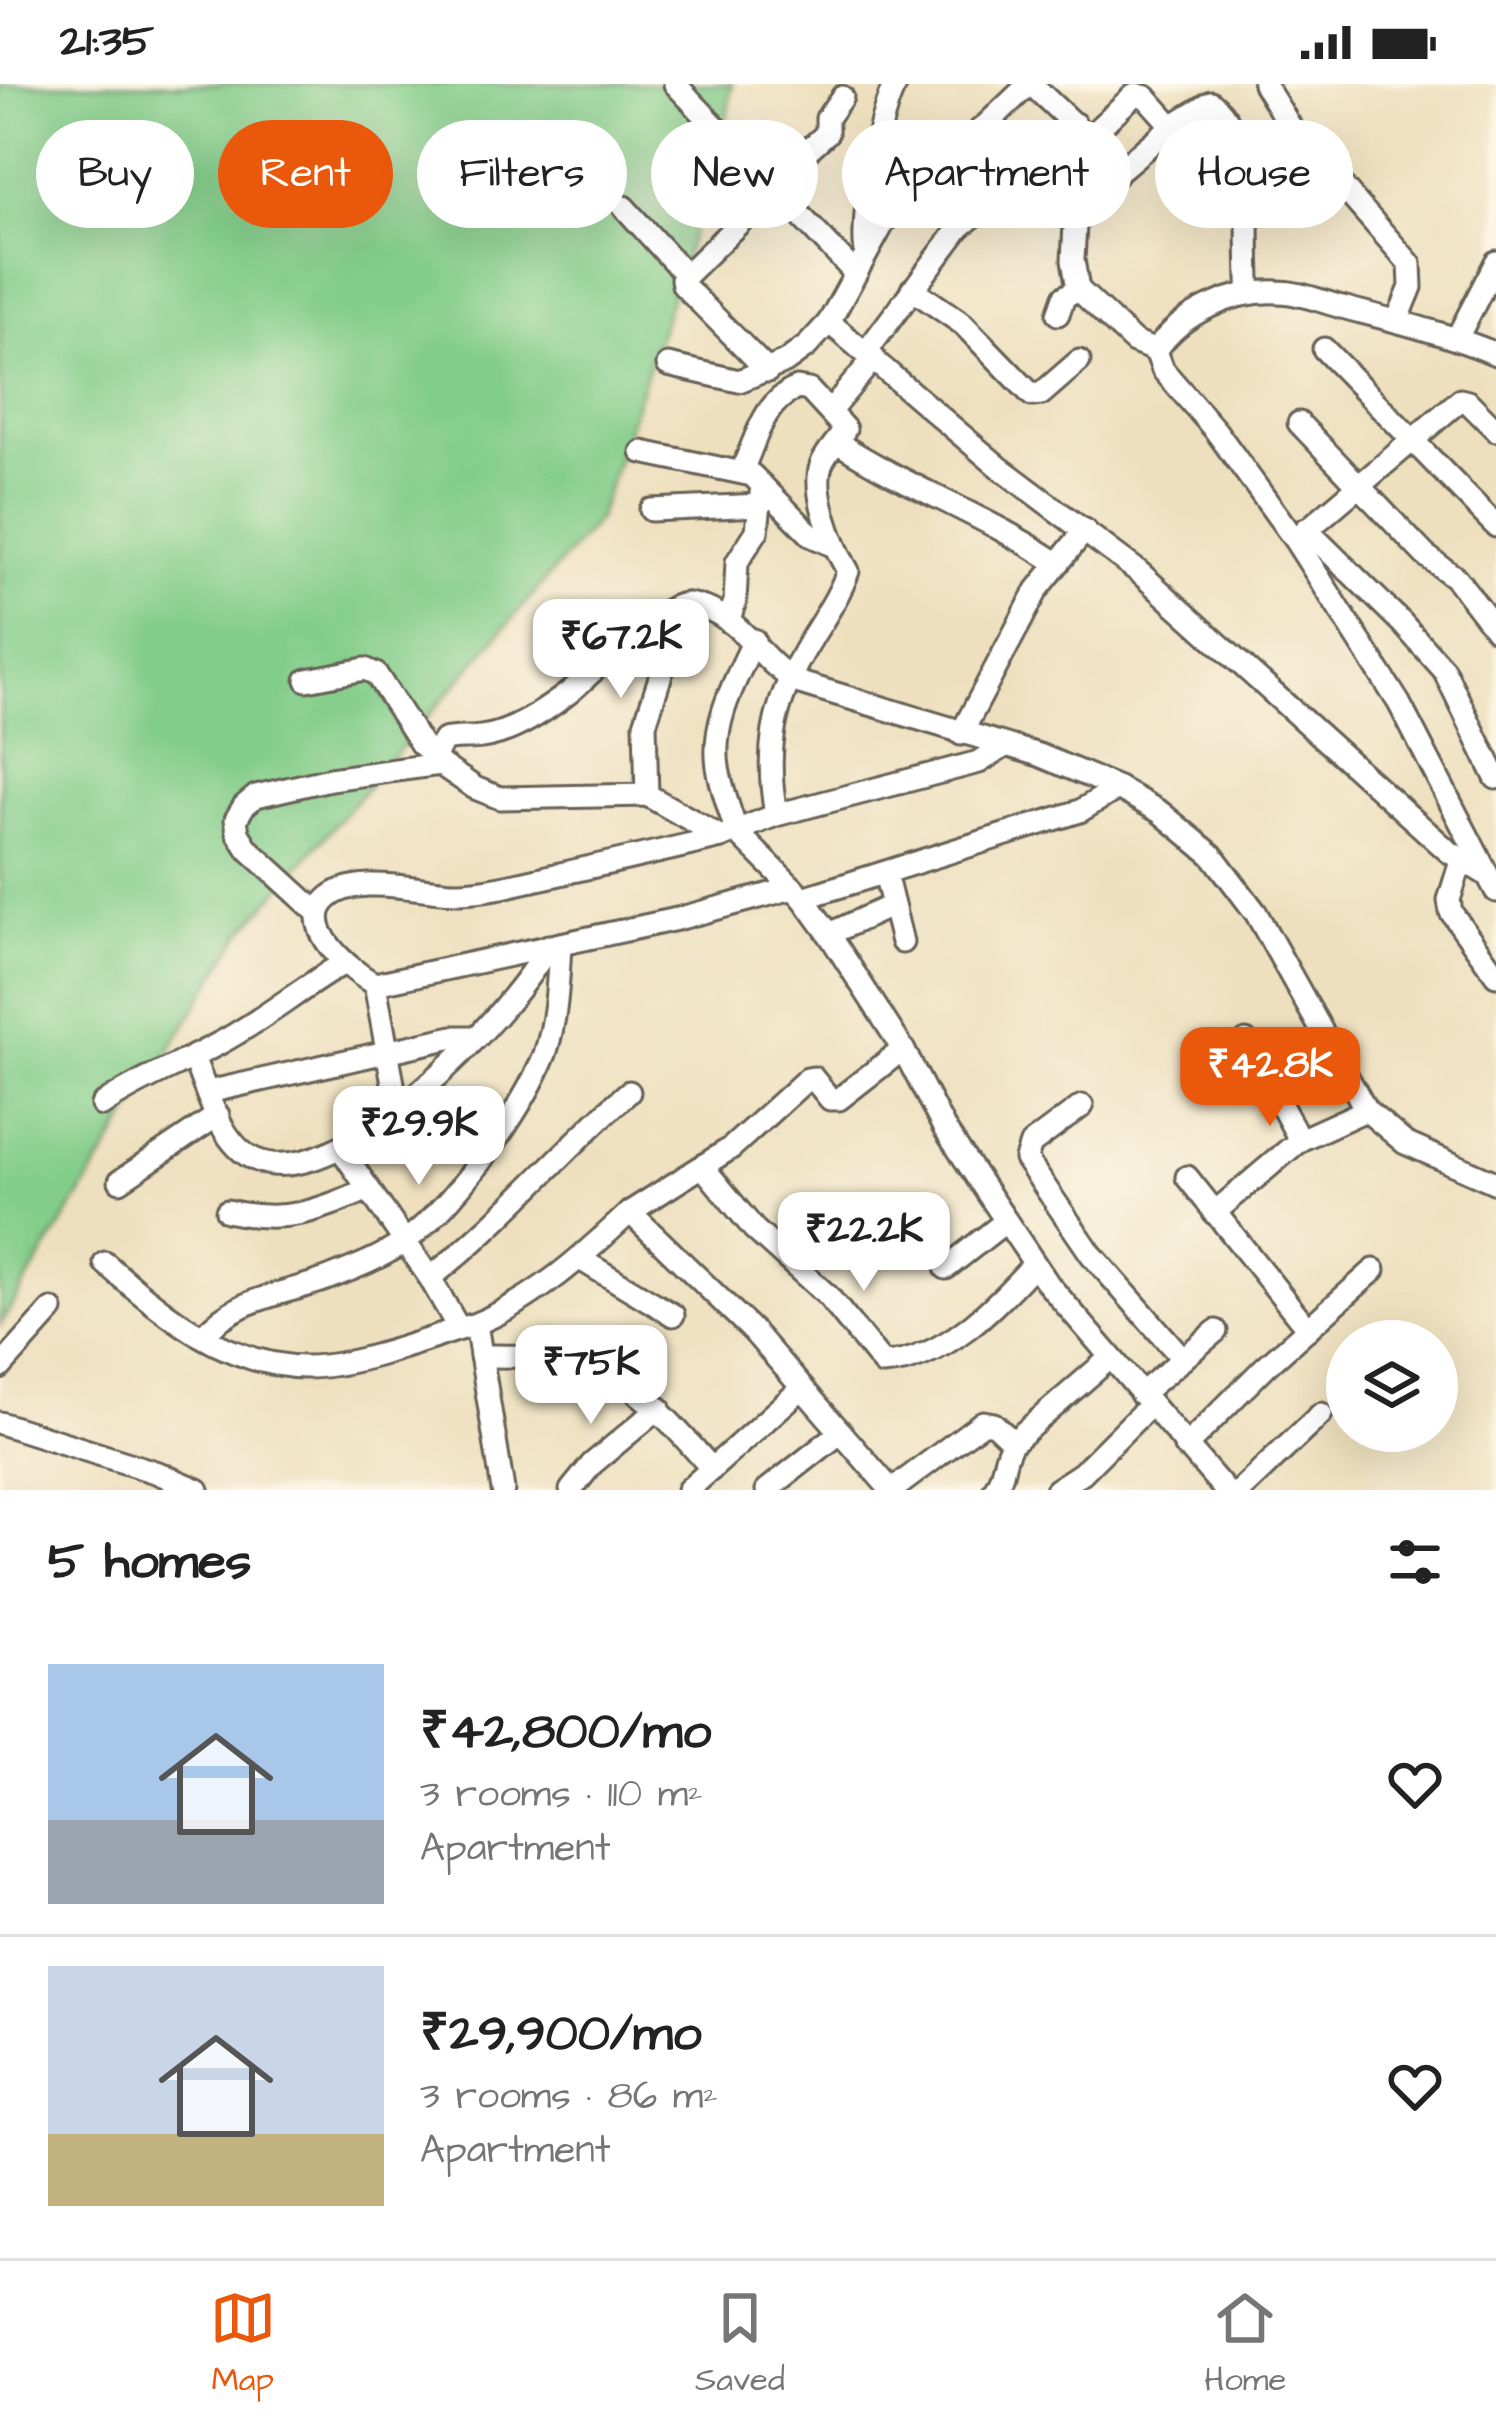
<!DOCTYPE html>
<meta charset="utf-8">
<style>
:root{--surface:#fff;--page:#f6f6f6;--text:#222;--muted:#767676;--line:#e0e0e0;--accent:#ea580c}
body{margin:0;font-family:"Architects Daughter",sans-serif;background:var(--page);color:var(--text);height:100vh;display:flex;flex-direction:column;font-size:45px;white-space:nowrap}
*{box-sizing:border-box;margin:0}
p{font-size:39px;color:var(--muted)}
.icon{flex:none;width:66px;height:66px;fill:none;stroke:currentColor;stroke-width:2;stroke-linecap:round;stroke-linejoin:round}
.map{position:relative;height:1406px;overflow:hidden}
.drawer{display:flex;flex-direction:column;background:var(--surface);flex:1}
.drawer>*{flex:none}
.guide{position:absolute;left:36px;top:36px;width:1425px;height:108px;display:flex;gap:24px}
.tools{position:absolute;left:1326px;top:1236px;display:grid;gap:24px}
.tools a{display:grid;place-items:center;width:132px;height:132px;border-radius:50%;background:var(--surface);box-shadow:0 12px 48px #0002;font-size:60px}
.price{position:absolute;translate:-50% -102px;padding:0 27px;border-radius:24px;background:#fff;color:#222;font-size:39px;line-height:78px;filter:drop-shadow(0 3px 6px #0008)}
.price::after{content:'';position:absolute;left:50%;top:72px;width:36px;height:27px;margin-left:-18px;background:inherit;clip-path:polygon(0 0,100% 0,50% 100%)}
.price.selected{background:var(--accent);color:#fff}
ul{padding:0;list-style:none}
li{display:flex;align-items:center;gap:36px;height:300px;padding:0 48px}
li+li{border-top:3px solid var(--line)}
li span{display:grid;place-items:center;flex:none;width:336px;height:240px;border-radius:0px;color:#555}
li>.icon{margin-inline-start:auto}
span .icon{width:144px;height:144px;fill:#fffc;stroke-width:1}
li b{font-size:51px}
h2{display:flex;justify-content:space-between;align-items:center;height:144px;padding:0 48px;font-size:51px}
.chip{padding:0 42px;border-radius:54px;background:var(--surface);box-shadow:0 12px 48px #0002;font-size:42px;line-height:108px}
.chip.selected{background:var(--accent);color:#fff}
.status{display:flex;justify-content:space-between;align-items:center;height:84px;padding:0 60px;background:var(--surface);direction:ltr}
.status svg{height:33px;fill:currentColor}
.menu{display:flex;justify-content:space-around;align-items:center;height:168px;border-top:3px solid var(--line);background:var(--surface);font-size:33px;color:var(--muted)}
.menu a{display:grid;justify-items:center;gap:6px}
.menu .selected{color:var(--accent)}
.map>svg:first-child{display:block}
</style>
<div class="status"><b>21:35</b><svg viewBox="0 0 49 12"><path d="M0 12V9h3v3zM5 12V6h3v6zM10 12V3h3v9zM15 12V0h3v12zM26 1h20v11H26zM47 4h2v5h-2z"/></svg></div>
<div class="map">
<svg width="1496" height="1406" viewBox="0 0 1496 1406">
<rect width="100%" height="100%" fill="#fcf5e5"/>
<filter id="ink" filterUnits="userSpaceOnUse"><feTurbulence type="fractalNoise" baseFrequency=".00833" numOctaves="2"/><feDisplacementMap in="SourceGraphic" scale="24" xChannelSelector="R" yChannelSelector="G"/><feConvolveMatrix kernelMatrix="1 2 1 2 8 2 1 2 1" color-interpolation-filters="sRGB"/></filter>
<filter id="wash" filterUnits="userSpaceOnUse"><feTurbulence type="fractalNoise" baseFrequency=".004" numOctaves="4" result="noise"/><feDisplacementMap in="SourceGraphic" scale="48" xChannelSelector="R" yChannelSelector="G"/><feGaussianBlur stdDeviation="2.7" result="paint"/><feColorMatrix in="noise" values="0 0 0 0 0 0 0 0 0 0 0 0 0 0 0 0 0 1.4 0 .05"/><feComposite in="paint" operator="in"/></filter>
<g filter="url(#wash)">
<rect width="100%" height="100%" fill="#eee0bf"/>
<path fill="#83cd8a" stroke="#507453" stroke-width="3" d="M0,0H732L724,54L598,435L241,850L0,1241Z"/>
</g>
<g filter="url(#ink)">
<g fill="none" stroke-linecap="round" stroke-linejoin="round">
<g stroke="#666155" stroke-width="27">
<g id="minor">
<path d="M675,0L855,189"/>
<path d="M1031,0L1088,54L1116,91"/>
<path d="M1264,0L1290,42L1410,180L1411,203L1397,237"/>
<path d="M1088,54L1135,10L1146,13L1172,42"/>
<path d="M769,101L827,49V34L842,13"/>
<path d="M624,123L684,189"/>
<path d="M866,168C860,138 879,25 896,0"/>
<path d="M912,205L963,240L1032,311L1041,310L1079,277"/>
<path d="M1078,205L1073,176L1076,123L1172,42L1211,18C1260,58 1244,152 1250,209"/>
<path d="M1058,230L1064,213L1078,205L1134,258L1156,267"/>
<path d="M829,238L1000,384L1139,488L1448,767L1484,789"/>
<path d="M1457,254L1496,178"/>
<path d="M1324,265L1496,442"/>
<path d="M866,268L960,143L1036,81L1075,40"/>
<path d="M1496,270C1446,249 1395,237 1342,223C1322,218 1300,208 1278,208C1234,206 1180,229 1156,267L1163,286L1216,347L1295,456L1399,619L1496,807"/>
<path d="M668,281L739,297L785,278L807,262L829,238L899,111L985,42L1029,0"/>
<path d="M768,287L683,201L682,195L773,106"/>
<path d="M830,327L874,274"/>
<path d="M1299,339L1425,471L1456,494L1496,546"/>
<path d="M837,358C908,404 987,432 1057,479"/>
<path d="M642,368L752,391L812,452L832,461"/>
<path d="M742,386C757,354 762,319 797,304L809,306L845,345C839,356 829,365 823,377C809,404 834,463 848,487C838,516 818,542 803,569C772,624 765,669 776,731"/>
<path d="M651,426L760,421"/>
<path d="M1306,445L1402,539L1444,586L1496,694"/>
<path d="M1300,452L1460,316L1468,318L1496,346"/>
<path d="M728,537L735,518L737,478L757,447L762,401"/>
<path d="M754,556C736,596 711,638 718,683C721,704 730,726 736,747L776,731L979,678L1005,662"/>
<path d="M307,596L365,585L376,590L421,660L435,671"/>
<path d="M961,650L1037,506L1085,446"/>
<path d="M440,680L435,671L444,656C457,653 468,655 481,653C511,650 548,625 571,607C592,589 664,516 689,520C743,528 758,579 800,599L1039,671L1118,704L1160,728L1212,771L1256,829L1366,1026L1405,1059L1496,1099"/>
<path d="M647,711L645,640L674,550V523"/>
<path d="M721,753C667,766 613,778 560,790C527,797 493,807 460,808C424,809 355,787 326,816C298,844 352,888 375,900L677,835L793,804"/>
<path d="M1461,777L1449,816L1451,828L1496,891"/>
<path d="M885,789L902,858"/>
<path d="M803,814L1080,727L1118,704"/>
<path d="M318,829L248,765L238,749L236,735L244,722L256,712L330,695L440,680L475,704L500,714L647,711L721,753L736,747L803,814L829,850L903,965L944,1044L1049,1201L1225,1406"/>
<path d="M829,850L893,821"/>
<path d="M375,900L398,1027"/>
<path d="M1246,957L1300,1056"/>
<path d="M193,973C206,1004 220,1060 254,1075C339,1114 512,929 548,862"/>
<path d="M208,1008L453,953H475"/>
<path d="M102,1021C139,996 179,981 218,960C262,937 301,904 344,879"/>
<path d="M1082,1022L1031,1060L1026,1075L1091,1170L1183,1275"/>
<path d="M341,1065L430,1194L459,1245"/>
<path d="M703,1083L754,1145L828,1212L883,1280C944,1277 996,1222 1034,1180"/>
<path d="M1187,1093L1308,1245"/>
<path d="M120,1097L218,1031"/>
<path d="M227,1127C286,1140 314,1128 369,1105"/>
<path d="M630,1128L731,1064L807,995L813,994L830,1015H839L903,965"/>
<path d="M1214,1129L1300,1056L1366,1026"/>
<path d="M580,1175L673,1231"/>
<path d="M105,1179C161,1229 226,1282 306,1283C357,1283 426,1255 476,1240"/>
<path d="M946,1184L1006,1137"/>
<path d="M430,1194C502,1138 560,1068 629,1008"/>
<path d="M203,1252C237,1211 288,1211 334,1192C357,1183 380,1174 401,1160C451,1126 523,1026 545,970C557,935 558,896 560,860"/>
<path d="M481,1272C607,1270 633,1294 712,1385"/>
<path d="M0,1284L52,1226"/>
<path d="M1141,1310L1216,1247"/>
<path d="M0,1339L158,1389L198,1406"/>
<path d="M1185,1363L1266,1282L1374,1186"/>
<path d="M503,1406L476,1240C537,1214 582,1173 630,1128L753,1247L891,1406"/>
<path d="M571,1406L592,1380L659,1324"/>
<path d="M688,1406L802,1304"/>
<path d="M767,1406L841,1348"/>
<path d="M892,1406L983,1338L994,1340L1013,1358"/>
<path d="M994,1406C1006,1390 1002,1373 1013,1358L1110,1274"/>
<path d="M1056,1406L1082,1389L1150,1321"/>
<path d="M1241,1406L1321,1330"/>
</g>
</g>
<use href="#minor" stroke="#fff" stroke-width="21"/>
</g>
</g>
</svg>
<div class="tools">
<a><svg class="icon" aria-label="layers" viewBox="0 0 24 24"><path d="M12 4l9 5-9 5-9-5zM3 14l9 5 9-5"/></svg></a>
</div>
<b class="price" style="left:621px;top:617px">₹67.2K</b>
<b class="price selected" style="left:1270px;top:1045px">₹42.8K</b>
<b class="price" style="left:419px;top:1104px">₹29.9K</b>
<b class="price" style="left:864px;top:1210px">₹22.2K</b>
<b class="price" style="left:591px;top:1343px">₹75K</b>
<div class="guide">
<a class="chip">Buy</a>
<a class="chip selected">Rent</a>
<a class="chip">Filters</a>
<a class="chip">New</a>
<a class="chip">Apartment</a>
<a class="chip">House</a>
</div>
</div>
<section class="drawer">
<h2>5 homes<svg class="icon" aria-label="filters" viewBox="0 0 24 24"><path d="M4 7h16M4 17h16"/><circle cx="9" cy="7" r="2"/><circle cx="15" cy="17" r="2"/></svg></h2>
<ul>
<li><span style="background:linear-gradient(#a9c7e8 65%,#9aa5b1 0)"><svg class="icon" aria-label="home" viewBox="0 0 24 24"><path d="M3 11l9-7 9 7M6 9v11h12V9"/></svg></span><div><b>₹42,800/mo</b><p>3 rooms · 110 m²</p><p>Apartment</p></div><svg class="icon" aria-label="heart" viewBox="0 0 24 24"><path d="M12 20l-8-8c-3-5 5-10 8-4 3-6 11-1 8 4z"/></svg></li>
<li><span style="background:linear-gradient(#c9d6e8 70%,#c2b280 0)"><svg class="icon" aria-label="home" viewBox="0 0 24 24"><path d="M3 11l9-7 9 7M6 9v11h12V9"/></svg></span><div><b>₹29,900/mo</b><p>3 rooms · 86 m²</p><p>Apartment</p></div><svg class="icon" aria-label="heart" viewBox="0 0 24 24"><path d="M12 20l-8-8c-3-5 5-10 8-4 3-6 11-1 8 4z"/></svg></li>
</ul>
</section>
<nav class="menu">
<a class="selected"><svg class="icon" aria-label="map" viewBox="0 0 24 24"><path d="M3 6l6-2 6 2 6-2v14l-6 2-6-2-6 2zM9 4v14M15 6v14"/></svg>Map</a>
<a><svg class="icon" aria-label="saved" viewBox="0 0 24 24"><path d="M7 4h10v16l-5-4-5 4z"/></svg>Saved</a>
<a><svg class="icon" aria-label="home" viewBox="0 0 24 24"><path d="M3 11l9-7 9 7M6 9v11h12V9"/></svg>Home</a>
</nav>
